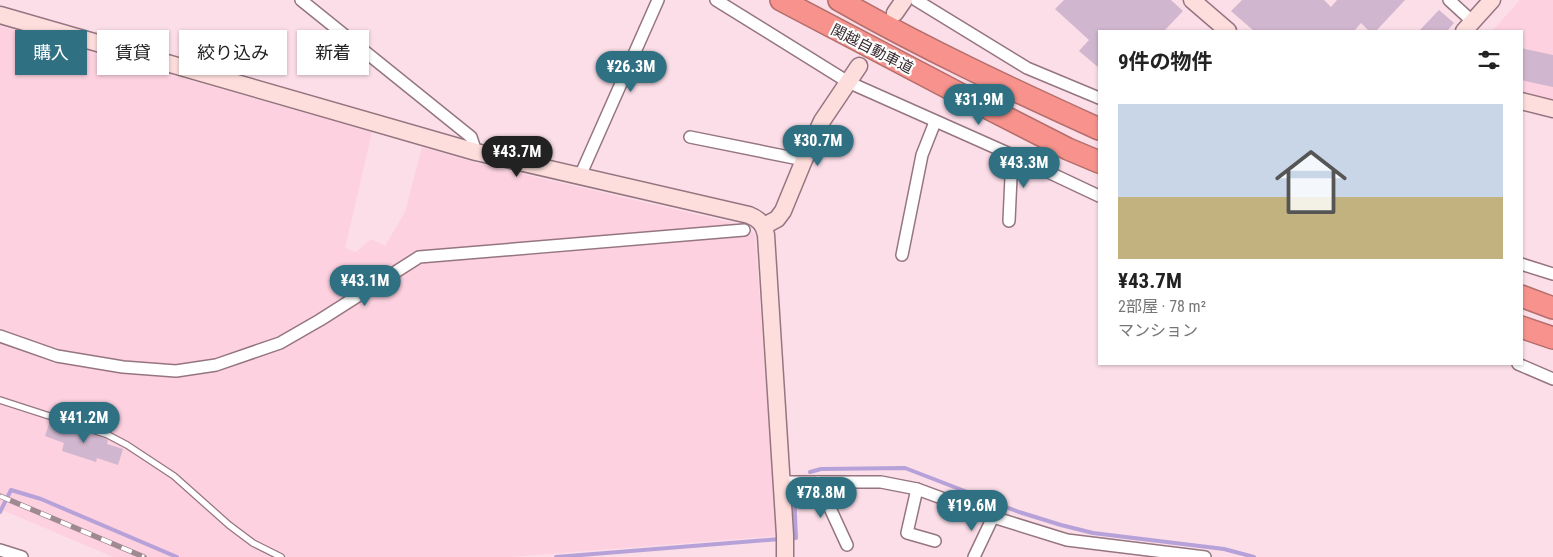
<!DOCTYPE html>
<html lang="ja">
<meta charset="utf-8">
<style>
:root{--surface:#fff;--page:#f2f2f2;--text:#222;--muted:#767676;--accent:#2f7183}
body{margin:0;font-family:"Roboto Condensed","Noto Sans JP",sans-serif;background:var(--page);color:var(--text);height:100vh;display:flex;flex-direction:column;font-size:19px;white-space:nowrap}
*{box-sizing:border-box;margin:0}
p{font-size:16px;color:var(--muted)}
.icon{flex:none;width:28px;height:28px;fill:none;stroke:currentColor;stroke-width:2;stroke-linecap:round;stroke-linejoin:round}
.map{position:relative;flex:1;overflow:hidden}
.drawer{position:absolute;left:1098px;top:30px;width:425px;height:335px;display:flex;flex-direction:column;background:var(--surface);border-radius:0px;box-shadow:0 1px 4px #0004}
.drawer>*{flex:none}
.hud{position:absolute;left:15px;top:30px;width:475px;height:45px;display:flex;gap:10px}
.price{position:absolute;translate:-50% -42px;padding:0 11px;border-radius:18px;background:var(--accent);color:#fff;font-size:16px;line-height:32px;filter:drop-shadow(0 1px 2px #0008)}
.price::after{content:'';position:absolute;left:50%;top:30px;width:15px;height:11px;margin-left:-8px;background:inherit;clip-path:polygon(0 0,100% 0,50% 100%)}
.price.current{background:#222;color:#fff}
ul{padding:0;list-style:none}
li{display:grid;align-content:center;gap:10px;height:265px;padding:0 20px}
li span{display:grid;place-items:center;height:155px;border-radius:0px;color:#555}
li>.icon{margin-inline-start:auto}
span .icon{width:90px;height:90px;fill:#fffc;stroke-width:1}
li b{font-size:21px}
h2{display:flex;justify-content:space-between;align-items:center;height:60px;padding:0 20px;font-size:21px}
.tag{padding:0 18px;border-radius:0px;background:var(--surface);box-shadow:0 1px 4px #0004;font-size:18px;line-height:45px}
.tag.current{background:var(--accent);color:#fff}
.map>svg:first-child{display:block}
</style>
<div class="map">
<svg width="1553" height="557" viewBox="0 0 1553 557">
<rect width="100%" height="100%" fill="#fcdee8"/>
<g fill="#fdd1df">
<path d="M1520,0H1553V102L1521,94V31H1492Z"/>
<path d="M0,26L372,132L345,248L356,252L371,239L385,246L405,212L422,147L484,165L746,226L755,234L777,536L510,557H113L0,509Z"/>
</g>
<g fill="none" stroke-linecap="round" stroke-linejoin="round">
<g stroke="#b6a2d9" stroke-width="4">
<path d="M810,472L821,469L905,468L1019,512L1061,525L1093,533L1224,549L1254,557"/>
<path d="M0,512L11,490L41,499L177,557"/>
<path d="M790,538H796L794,493"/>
<path d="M556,557L780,539"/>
</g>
</g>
<g fill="#d0b6ce">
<path d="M1064,0H1171L1183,11L1164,31H1099V68L1079,51L1089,40L1055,9Z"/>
<path d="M1242,0H1324L1331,7L1337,0H1405L1376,31H1369L1361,23L1354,31H1254L1231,11Z"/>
<path d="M1439,10L1454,23L1447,31H1419Z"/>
<path d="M1521,48L1553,55V87L1521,80Z"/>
<path d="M50,421L106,439L108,440L107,444L123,449L118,465L97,458L96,462L62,451L64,443L45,436Z"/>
</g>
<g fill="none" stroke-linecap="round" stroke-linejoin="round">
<g stroke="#957580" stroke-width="8">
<path id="lane" d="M0,400L108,435L127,445L174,476L229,525L253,543L281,557"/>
</g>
<g stroke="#957580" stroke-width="14">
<g id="street">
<path d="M301,0L471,137L476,152"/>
<path d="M716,0L848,82L1012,155L1099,196"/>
<path d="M916,0L1027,68L1099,98"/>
<path d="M1449,0L1473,22"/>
<path d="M690,137L804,160"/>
<path d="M580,176L658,0"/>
<path d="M1009,221L1012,155"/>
<path d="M902,255L922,155L935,122"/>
<path d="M1521,264L1553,274"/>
<path d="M0,336L57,356L123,367L176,371L216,365L280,343L320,320L419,257L744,230"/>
<path d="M1518,364L1553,379"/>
<path d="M782,482H881L917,489L993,517L1067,540L1205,557"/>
<path d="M818,482L847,545"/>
<path d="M917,489L907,533L935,541"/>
<path d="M0,550L22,557"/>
<path d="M974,557L993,517"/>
</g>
</g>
<g stroke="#957580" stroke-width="19">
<g id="secondary">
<path d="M1192,0L1228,31"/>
<path d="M895,13L904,0"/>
<path d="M0,15L476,152L749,215C759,219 764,224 766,235L785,535V557"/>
<path d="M1464,31L1492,0"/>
<path d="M1521,101L1553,109"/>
<path d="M764,226L777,219L783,211L804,160L822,121L859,66"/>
</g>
</g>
<g stroke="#b46e6b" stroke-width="24">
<g id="highway">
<path d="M781,0L960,94L1068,149L1099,162"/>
<path d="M839,0C923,48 1011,89 1099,129"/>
<path d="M1521,296L1553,308"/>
<path d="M1521,327L1553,338"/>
</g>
</g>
<use href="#lane" stroke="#fff" stroke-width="5.5"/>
<use href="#street" stroke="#fff" stroke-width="11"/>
<use href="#secondary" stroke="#fddedc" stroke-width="16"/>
<use href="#highway" stroke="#f7928c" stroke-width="21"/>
<g stroke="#a08a91" stroke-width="5.5">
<path id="rail" d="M0,496L144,557"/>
</g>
<use href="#rail" stroke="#fff" stroke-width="4" stroke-dasharray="11" stroke-linecap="butt"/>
</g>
<g text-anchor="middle" stroke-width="4.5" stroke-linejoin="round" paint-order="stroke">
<g font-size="15" fill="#382b2f" stroke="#fff">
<text transform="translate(872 49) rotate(27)" y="5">関越自動車道</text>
</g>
</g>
</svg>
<b class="price" style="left:631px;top:93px">¥26.3M</b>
<b class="price" style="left:979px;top:126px">¥31.9M</b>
<b class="price" style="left:818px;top:167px">¥30.7M</b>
<b class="price current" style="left:517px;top:178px">¥43.7M</b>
<b class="price" style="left:1024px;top:189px">¥43.3M</b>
<b class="price" style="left:365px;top:307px">¥43.1M</b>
<b class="price" style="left:84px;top:444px">¥41.2M</b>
<b class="price" style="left:821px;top:519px">¥78.8M</b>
<b class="price" style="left:972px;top:532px">¥19.6M</b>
<div class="hud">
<a class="tag current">購入</a>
<a class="tag">賃貸</a>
<a class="tag">絞り込み</a>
<a class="tag">新着</a>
</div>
<section class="drawer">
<h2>9件の物件<svg class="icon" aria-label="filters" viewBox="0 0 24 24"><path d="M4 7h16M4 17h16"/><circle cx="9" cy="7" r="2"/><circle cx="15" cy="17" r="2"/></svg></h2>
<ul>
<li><span style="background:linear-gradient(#c9d6e8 60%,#c2b280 0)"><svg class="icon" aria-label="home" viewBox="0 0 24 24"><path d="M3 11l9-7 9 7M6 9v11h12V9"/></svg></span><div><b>¥43.7M</b><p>2部屋 · 78 m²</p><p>マンション</p></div></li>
</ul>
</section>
</div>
